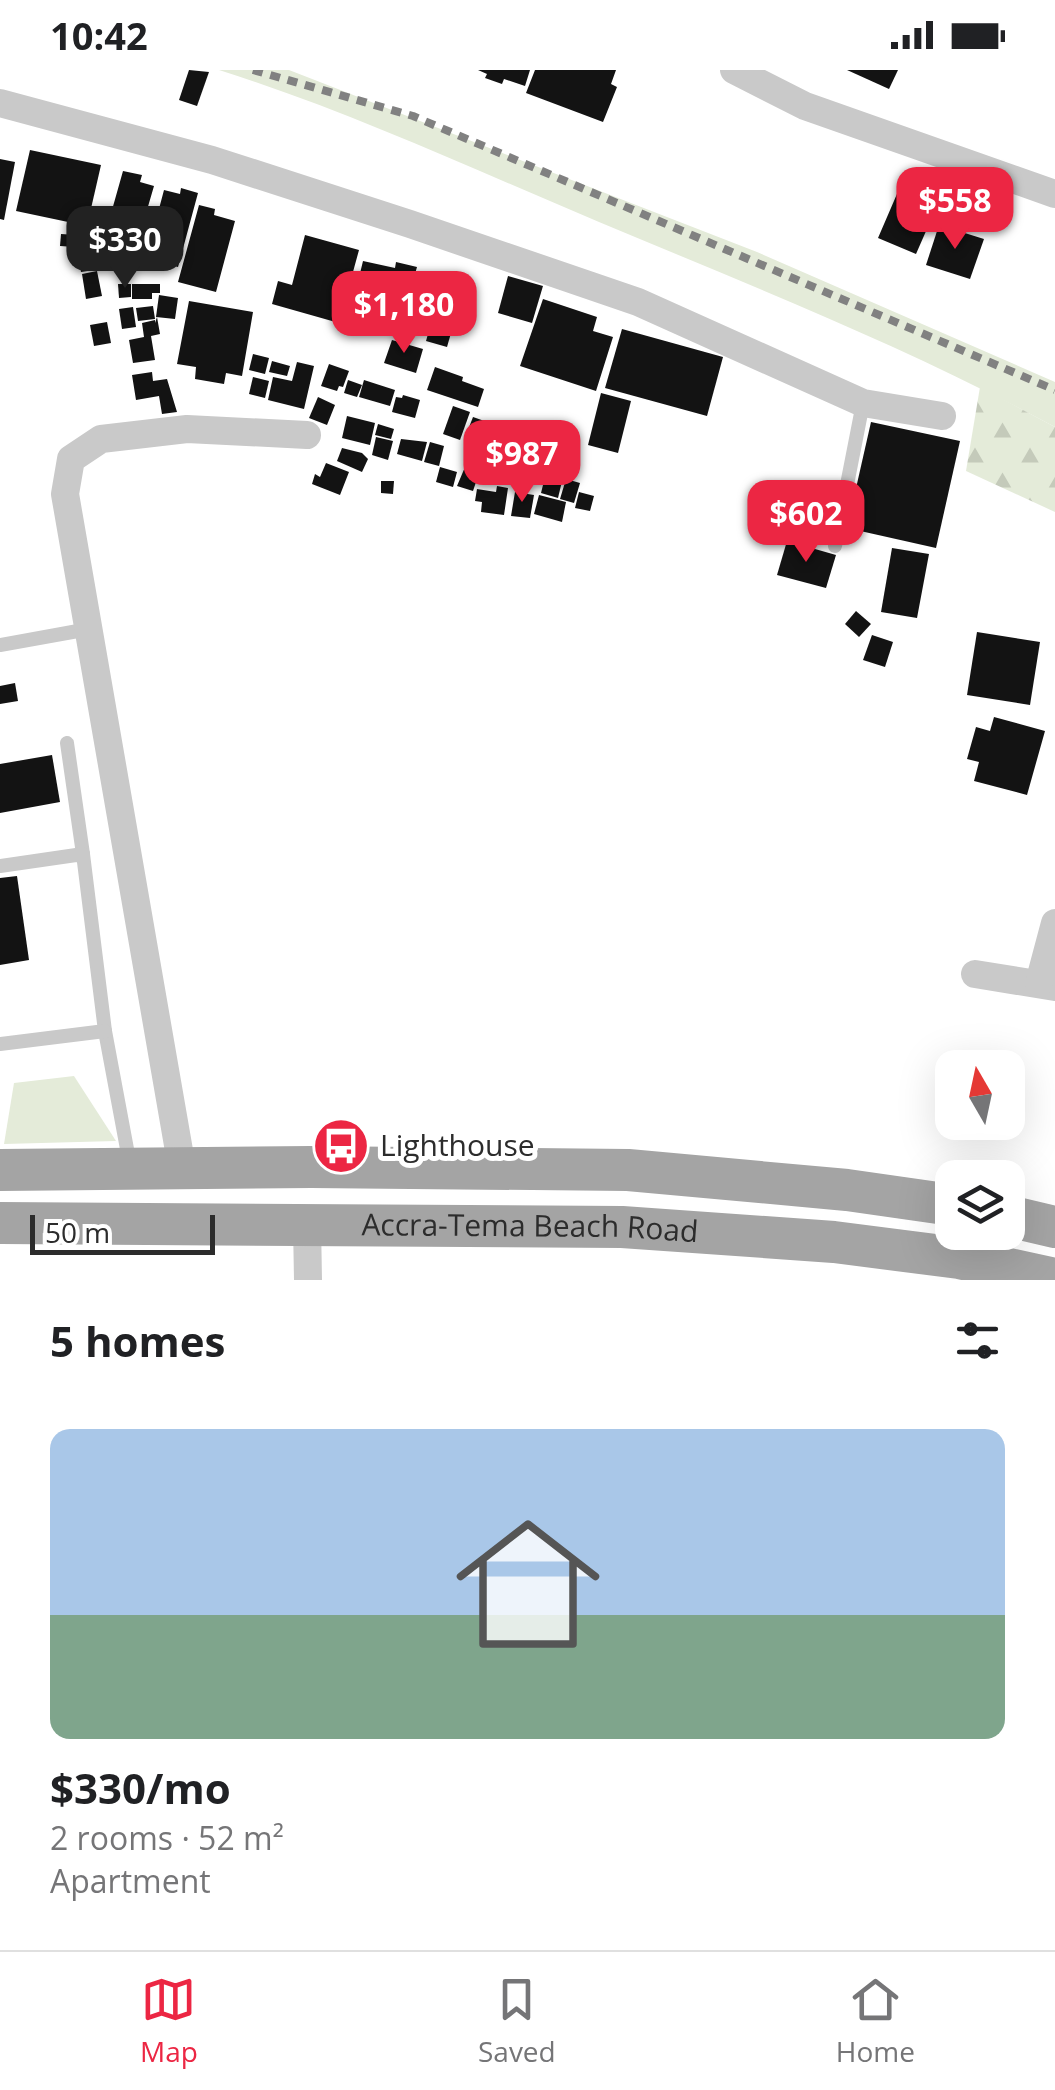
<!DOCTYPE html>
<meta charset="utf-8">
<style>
:root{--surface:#fff;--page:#f2f2f2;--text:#202124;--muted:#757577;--line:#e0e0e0;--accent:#ec2643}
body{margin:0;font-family:"Open Sans",sans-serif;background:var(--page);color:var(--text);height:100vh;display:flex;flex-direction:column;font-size:38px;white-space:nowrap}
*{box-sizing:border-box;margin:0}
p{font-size:32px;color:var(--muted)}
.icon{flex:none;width:55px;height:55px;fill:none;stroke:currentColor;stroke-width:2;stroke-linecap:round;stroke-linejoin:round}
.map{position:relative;height:1210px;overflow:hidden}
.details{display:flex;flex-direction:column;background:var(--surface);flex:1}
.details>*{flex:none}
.needle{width:65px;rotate:351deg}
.controls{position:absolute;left:935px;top:980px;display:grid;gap:20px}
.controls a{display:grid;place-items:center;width:90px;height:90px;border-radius:20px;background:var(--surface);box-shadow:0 10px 40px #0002;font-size:50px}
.scale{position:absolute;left:30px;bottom:25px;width:185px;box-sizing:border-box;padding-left:10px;border:5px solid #2c2c2c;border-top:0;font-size:28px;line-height:35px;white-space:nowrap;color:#2c2c2c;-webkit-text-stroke:8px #fff;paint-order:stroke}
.price{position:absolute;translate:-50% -85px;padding:0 22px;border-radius:20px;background:var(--accent);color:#fff;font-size:32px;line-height:65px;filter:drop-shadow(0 2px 5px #0008)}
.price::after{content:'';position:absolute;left:50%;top:60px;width:30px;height:22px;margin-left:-15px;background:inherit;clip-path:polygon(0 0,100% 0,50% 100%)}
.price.current{background:#222;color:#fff}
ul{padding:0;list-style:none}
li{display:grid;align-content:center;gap:20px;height:530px;padding:0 50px}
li+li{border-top:2px solid var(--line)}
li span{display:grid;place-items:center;height:310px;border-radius:20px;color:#555}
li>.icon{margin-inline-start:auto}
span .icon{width:180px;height:180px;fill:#fffc;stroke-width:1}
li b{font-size:42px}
h2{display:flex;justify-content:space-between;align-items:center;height:120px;padding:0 50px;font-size:42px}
.status{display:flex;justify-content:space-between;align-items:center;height:70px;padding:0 50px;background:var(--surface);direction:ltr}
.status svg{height:28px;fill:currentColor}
.tab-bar{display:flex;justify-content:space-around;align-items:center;height:140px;border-top:2px solid var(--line);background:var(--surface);font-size:28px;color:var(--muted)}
.tab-bar a{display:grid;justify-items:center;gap:5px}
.tab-bar .current{color:var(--accent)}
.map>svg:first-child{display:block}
</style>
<div class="status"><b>10:42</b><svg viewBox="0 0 49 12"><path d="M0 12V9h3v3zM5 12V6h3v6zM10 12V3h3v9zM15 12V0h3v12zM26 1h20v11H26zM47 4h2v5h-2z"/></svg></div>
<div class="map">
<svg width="1055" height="1210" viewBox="0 0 1055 1210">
<defs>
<pattern id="forest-firs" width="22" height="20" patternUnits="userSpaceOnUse" patternTransform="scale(2.5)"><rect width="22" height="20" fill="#e4ebd9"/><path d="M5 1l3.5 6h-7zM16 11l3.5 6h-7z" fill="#c4caba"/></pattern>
</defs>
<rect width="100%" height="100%" fill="#fff"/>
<g fill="#e4ebd9">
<path d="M219,0H289L757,182L1055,312V357C909,278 752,216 599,152C473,99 349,41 219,0Z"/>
<path d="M74,1006L116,1071L4,1074L14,1013Z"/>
</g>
<path fill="url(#forest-firs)" d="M980,317L1055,357V442L966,401Z"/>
<g fill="#131313">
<path d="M189,0L209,2L197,36L179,30Z"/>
<path d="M478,0H530L525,16L504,9L502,14L485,8L487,4Z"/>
<path d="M535,0H616L611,14L617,17L603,52L526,23Z"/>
<path d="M847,0H898L889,19Z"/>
<path d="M30,80L101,95L87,156L16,141Z"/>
<path d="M0,89L15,92L4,150L0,149Z"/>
<path d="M123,101L142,105L140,112L154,116L133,188L101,179Z"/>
<path d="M903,110L926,120L922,130L937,136L916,184L878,168Z"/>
<path d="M181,118L198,123L178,197L146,188L164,120L180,124Z"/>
<path d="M199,135L215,139L214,145L235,151L216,222L178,212Z"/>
<path d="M939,155L984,169L970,209L926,195Z"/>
<path d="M61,164L76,165L75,177L60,176Z"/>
<path d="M305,165L359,180L339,253L272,234L278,211L292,215Z"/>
<path d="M90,177L94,200L81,202L77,180Z"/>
<path d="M363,191L395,198L396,192L417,197L415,204L422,206L417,223L434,227L424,266L349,249Z"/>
<path d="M97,201L102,226L86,229L82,204Z"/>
<path d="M508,206L543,216L532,253L498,243Z"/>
<path d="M118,214H131V227L119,228Z"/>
<path d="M132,214H160V223H152V229H132Z"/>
<path d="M442,215L463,221L447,277L426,271Z"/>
<path d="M159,225L178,228L175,249L156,247Z"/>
<path d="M543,229L597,247L593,261L613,267L596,321L520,296Z"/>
<path d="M189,231L253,242L242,306L226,303L224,314L195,309L196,297L177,294Z"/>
<path d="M153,236L155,249L138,251L136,238Z"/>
<path d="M133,237L136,257L122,259L119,239Z"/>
<path d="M157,247L160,264L151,266L155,290L133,293L129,270L144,267L142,253L155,250V253Z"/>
<path d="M107,252L111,273L94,276L90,255Z"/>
<path d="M622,259L723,287L707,346L605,318Z"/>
<path d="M392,270L423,279L416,303L384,293Z"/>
<path d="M253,284L269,288L265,304L249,300Z"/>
<path d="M272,291L290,296L287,306L269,302Z"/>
<path d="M297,292L314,296L304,339L268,330L273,307L292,311Z"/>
<path d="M329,294L349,301L343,317L339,316L337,321L321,316Z"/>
<path d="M435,297L463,307L462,311L484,319L478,337L427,320Z"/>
<path d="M152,302L153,311L167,309L177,342L162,344L159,326L136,330L132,305Z"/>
<path d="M253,307L269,311L265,328L249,324Z"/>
<path d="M348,310L362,315L357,327L344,323Z"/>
<path d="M364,310L395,320L390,336L359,327Z"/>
<path d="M601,323L631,331L618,383L588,375Z"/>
<path d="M403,325L420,330L415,348L392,342L396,327L402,328Z"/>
<path d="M318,327L335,335L327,355L309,348Z"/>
<path d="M453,336L470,342L460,370L443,364Z"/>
<path d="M347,346L375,353L370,375L342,368Z"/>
<path d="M473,347L493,354L488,367L468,360Z"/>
<path d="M497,350L510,355L503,374L491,369Z"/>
<path d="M871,352L960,371L936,478L847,458Z"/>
<path d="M378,354L394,359L391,369L375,365Z"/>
<path d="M516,357L551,368L544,384L511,371Z"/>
<path d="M376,367L393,371L388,390L372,385Z"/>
<path d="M401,369L427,372L422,391L397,384Z"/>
<path d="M552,369L564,375L558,390L546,385Z"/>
<path d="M430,372L444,376L439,396L424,392Z"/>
<path d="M342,378L362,383L368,389L362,402L337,391Z"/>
<path d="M476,386L496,393L491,411L478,406L473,421L457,416L468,390L474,393Z"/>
<path d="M500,392L515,395L511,415L497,413Z"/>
<path d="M326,393L349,402L340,425L312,414L315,404L320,407Z"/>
<path d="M440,397L457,402L453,417L436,412Z"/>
<path d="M546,403L563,407L558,428L541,423Z"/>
<path d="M566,409L580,413L574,433L560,429Z"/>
<path d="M381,411H394L393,424L381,423Z"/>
<path d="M497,416L508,418L504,445L481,442L482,432L475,431L477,419L496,422Z"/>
<path d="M515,422L534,425L530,448L511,446Z"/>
<path d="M579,422L594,426L590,441L575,438Z"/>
<path d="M539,425L566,432L562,452L534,444Z"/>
<path d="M787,471L836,485L826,518L777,505Z"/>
<path d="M892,478L929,484L917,548L881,542Z"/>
<path d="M856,541L871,554L859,567L845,554Z"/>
<path d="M977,562L1040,572L1030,635L967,625Z"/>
<path d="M872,565L893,572L885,597L863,590Z"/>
<path d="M15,613L18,631L0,634V616Z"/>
<path d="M994,647L1045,661L1027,725L974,711L979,692L967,689L976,657L990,661Z"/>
<path d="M52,685L60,732L0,743V694Z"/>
<path d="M17,806L29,890L0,895V808Z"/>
</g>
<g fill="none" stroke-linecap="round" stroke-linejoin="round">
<g stroke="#c9c9c9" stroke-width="14">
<path d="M835,476L863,333"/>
<path d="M0,575L89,559"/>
<path d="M67,673L83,784"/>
<path d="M0,796L83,784L105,961L130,1095"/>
<path d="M0,974L105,961"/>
</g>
<g stroke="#c9c9c9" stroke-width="28">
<path d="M734,0L805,36L1055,124"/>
<path d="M0,33L212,90L410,154L638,232L863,333L942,346"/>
<path d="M975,904L1055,917"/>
<path d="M1039,913L1055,853"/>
<path d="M182,1098L65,424L71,389L101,369L187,359L307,365"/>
<path d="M307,1153L308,1210"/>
</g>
<g stroke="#a4a4a4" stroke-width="42">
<path d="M0,1100L311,1097L628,1100L847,1120L952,1135"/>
<path d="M1008,1146L1055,1157"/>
<path id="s1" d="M0,1153L622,1157L834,1172L959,1188L1055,1209"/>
</g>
<path stroke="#818181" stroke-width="8" stroke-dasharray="10 8" stroke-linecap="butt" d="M253,0L413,46L1055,320"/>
</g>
<defs>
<g id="bus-disc" transform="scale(2.875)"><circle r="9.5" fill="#ec2643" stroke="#fff"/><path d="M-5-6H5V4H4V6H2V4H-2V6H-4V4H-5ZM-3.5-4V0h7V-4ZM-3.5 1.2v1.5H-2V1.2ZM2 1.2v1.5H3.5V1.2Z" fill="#fff"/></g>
</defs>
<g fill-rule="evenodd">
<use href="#bus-disc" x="341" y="1076"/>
</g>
<g text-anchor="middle" stroke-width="10" stroke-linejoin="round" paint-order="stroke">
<g font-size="30" fill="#2c2c2c" stroke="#fff" text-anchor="start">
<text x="380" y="1086">Lighthouse</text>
</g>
<g font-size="30" fill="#2c2c2c" stroke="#fff">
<text dy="10" stroke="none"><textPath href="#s1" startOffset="530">Accra-Tema Beach Road</textPath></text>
</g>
</g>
</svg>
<div class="controls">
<a><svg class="needle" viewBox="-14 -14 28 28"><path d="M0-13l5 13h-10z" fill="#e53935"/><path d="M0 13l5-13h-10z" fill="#757577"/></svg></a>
<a><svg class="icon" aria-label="layers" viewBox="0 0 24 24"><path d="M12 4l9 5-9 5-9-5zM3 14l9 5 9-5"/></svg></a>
</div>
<div class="scale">50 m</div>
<b class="price" style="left:955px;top:182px">$558</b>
<b class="price current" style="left:125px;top:221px">$330</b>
<b class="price" style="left:404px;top:286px">$1,180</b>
<b class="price" style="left:522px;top:435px">$987</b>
<b class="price" style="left:806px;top:495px">$602</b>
</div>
<section class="details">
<h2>5 homes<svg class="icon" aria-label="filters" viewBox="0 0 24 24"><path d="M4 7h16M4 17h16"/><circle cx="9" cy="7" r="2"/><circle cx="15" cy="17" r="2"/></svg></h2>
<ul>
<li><span style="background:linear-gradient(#a9c7e8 60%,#7fa58c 0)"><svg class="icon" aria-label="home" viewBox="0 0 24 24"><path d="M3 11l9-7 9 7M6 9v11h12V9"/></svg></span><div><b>$330/mo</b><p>2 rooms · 52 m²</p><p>Apartment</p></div></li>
</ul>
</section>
<nav class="tab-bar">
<a class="current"><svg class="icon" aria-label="map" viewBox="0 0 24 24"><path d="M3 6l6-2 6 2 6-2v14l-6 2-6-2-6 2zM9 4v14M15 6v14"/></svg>Map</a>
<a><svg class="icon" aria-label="saved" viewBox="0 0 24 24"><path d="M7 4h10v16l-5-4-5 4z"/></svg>Saved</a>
<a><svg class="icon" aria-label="home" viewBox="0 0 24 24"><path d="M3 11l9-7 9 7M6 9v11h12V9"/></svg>Home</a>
</nav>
